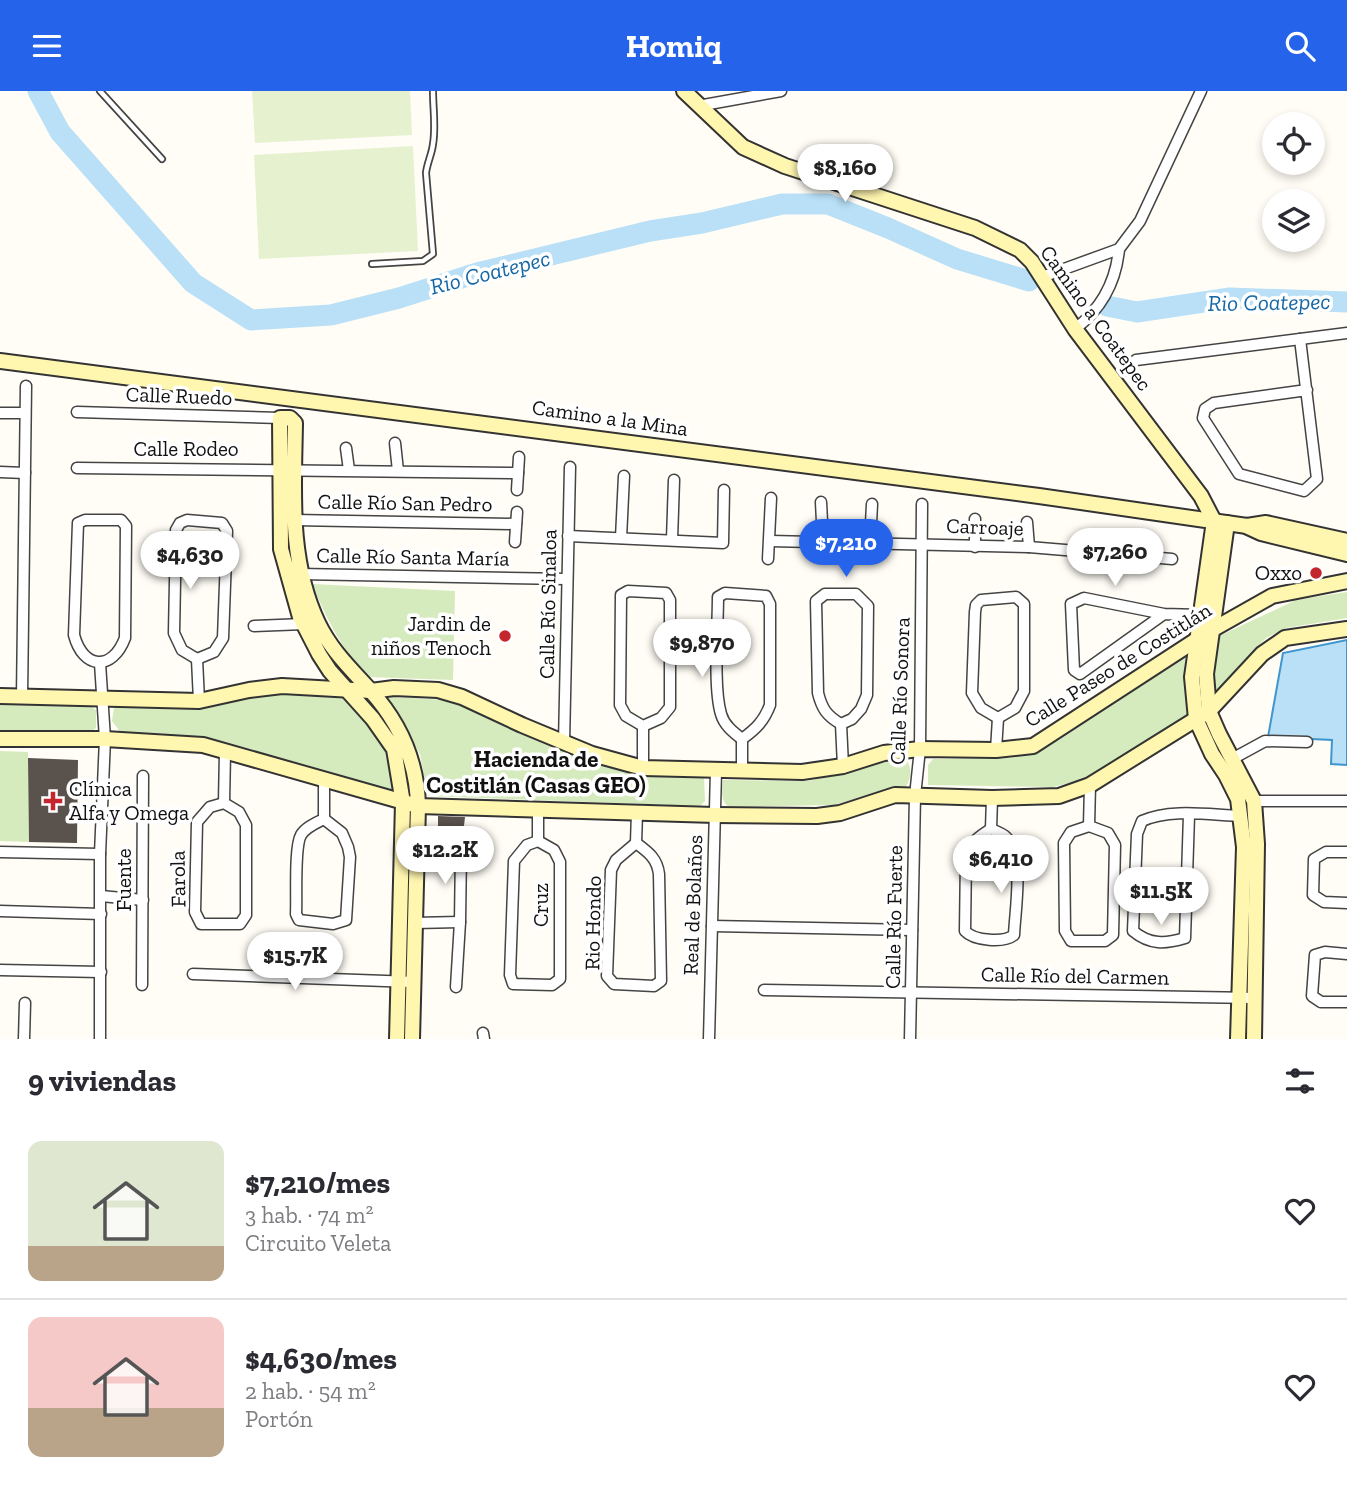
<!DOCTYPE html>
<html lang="es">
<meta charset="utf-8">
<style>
:root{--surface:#fff;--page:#f7f7f7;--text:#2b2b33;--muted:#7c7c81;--line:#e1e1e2;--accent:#2563eb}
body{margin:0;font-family:"Zilla Slab",serif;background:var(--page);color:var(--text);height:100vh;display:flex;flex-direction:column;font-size:26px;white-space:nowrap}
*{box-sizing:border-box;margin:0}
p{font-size:23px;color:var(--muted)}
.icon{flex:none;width:38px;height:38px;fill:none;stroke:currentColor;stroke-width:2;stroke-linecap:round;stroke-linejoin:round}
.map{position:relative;height:948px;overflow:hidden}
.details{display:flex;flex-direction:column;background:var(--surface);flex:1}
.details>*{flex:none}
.buttons{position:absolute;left:1262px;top:21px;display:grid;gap:14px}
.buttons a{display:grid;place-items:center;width:63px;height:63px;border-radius:50%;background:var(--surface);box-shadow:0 4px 10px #0003;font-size:35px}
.price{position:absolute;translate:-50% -60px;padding:0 16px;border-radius:24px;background:#fff;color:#222;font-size:23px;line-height:46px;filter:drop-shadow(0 2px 4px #0008)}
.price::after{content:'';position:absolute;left:50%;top:42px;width:21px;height:16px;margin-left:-10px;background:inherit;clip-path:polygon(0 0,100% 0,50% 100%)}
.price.selected{background:var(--accent);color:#fff}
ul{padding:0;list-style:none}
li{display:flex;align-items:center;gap:21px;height:175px;padding:0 28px}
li+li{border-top:2px solid var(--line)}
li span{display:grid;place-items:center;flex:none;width:196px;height:140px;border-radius:14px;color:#555}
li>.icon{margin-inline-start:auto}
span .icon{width:84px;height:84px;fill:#fffc;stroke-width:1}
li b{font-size:30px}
h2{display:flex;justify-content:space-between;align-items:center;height:84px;padding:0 28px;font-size:30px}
header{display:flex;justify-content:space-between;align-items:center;height:91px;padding:0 28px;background:var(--accent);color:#fff;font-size:32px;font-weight:800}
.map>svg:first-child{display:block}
</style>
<header><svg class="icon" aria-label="menu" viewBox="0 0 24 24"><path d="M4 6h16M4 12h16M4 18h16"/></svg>Homiq<svg class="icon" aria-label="search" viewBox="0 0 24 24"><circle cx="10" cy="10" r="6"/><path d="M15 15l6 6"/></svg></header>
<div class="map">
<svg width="1347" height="948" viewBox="0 0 1347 948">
<rect width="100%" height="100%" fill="#fffdf5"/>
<g fill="#d5ebbd">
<path d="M312,493L455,500L453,589L368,586C341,558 327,528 312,493Z"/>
<path d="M1347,501V527L1286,537L1266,547L1212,604V573L1217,546L1296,509Z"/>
<path d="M1185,566L1184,595L1189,624L1085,688L1053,696L928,694V674L933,668L1009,667L1028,664L1059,649Z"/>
<path d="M260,603L342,604L371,637L385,658L395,695L390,700L121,642L112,630L114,617L119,615L207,616Z"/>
<path d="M393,606L447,609L614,676L656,684L704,687L705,710L700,715L428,705L420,663L388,611V607Z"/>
<path d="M0,612L89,614L96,619V637L89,642L0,641Z"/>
<path d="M0,660L28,661L29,751L0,750Z"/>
<path d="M905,666C912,677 912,685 906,696L887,699L834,714L729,716C720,710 722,698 723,689L808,690Z"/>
</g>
<g fill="#e6f2cf">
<path d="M252,0H410L412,44L255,52Z"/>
<path d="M413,55L418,160L259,168L254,64Z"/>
</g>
<path fill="#b9e0f7" stroke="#3f96cf" stroke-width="2" d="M1347,549V674L1331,673L1332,649L1268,646L1283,562Z"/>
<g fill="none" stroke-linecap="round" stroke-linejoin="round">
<g stroke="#b9e0f7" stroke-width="21">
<path d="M38,0L60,41L193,192L251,229L331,224L399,207L477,182L650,140L702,132L782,113H828L888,137L957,168L1029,190"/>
<path d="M1107,215L1137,221L1230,207L1347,211"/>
</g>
</g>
<g fill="#5a524d">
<path d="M28,667L78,669L77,752L29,751Z"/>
<path d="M438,725L465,726L462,752L457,753L454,758L438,760Z"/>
</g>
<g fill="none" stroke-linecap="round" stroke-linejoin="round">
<g stroke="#444" stroke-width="8">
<g id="lane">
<path d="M100,0L162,68"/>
<path d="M372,173L423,170L433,163L426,82C427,72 432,63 433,53C436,36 433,18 433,0"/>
</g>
</g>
<g stroke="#444" stroke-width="13">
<g id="street">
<path d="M698,15L781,0"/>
<path d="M1042,186L1119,158L1140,130L1201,0"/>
<path d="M1075,238C1101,218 1116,191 1119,158"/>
<path d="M1300,248L1317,388L1304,400L1239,383L1203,327L1205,318L1214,312L1307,299"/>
<path d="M1124,279L1136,269L1347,242"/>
<path d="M77,321L280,327"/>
<path d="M0,322H25"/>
<path d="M395,352L398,380"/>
<path d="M346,357L349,379"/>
<path d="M77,377L518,382"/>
<path d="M0,381L25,382"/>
<path d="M517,399L519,366"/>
<path d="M821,411L823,451"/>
<path d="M85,429H121L126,435L125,547C112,581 83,578 74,544L78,432Z"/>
<path d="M187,429L222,432L227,440L223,547L214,561L197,568L182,559L174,542L176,439L180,432Z"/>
<path d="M294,429L516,433"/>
<path d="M1027,431L1029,456"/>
<path d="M568,445L723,452L724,399"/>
<path d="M621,447L624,385"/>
<path d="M672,449L674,389"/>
<path d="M770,450L1029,456L1172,468"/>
<path d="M515,451L517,421"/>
<path d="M870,452L872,413"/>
<path d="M975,456V428"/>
<path d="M768,468L771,407"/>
<path d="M300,483L567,488"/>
<path d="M628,500L666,502L670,509V616L661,627L643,635L626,625L620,614L621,504Z"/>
<path d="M725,502L766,505L770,513V614C764,630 756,638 742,648C733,641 724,634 721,623C713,596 718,536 718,506Z"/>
<path d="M825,503H856L868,515L867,604L861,618L852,628L841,633C827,625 822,618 818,602L816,510Z"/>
<path d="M1016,506L1024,513V600L1015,617L998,627L981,617L972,602L975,521L976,514L981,509Z"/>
<path d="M1164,523L1080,583L1074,579L1071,513L1084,507L1164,523L1200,524"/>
<path d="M254,535L304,533"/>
<path d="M197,568L199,610"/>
<path d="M22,606L26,295"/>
<path d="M841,633L843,675"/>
<path d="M564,652L570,376"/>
<path d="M996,659L998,627"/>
<path d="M1232,668L1265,650L1307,651"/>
<path d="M643,677V635"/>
<path d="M742,681V648"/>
<path d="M324,690V728"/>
<path d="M1254,710H1347"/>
<path d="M224,712L239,721L246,734V824L240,833H201L195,821L197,731L210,716Z"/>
<path d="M224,712L225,661"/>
<path d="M538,720V750"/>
<path d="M1189,724L1185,847C1165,853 1150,854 1133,840L1137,743L1142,730C1171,717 1210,724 1241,725"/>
<path d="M324,728L342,742L348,756L350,766L346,829L333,833L299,829L296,823C297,807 294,756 301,744C306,736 316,732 324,728Z"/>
<path d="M1089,735L1108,742L1115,754L1113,844L1105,850H1071L1065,840L1064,752L1071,741Z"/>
<path d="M1089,735L1090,694"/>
<path d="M991,738C995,740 1002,742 1006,746C1025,763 1015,819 1014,844C1004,852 974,850 965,840L966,766C970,752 978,746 991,738Z"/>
<path d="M991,738L992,707"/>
<path d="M538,750L554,759L560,771V888L552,894L513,893L510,884L514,770L527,754Z"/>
<path d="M636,752C648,761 657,767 659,783L661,890L654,895L614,893L607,885L611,779L616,769Z"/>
<path d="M636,752L637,721"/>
<path d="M0,761L100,763"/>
<path d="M1347,761H1326L1314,768L1313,804L1324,811L1347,812"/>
<path d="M101,805L143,809"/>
<path d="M0,820L101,823"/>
<path d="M414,832L460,831"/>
<path d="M712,835L912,839"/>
<path d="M1347,863L1325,861L1315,864L1312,905L1321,911H1347"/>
<path d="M0,879L101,881"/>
<path d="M193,883L413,891"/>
<path d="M142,894L143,685"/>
<path d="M456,896L460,831L461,759"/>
<path d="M764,899L1254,907"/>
<path d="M483,942L484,948"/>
<path d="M24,948L25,912"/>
<path d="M100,948V763L105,648L100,572"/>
<path d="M709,948L716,680"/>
<path d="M910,948L915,705L920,658L922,413"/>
</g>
</g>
<g stroke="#333" stroke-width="18">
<g id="secondary">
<path d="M684,0L743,56L785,75L975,137L1020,159L1032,171L1075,238L1201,405L1214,430"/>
<path d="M0,270L1039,405L1247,435L1266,432L1347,450"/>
<path d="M1214,430L1192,586L1196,628L1212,663L1226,684L1238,708L1244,756L1238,948"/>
<path d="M1227,432L1206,583L1209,620L1219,643L1254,710L1257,753L1254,948"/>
<path d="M1248,436L1261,442L1347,463"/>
<path d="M0,605L199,610L249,599L282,595L371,600L394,597L438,599L462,606L522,634L592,663L643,677L802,681L843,675L884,662L920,658L996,659L1033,655L1210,540L1272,505L1347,490"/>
<path d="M0,648H105L203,654L418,715L715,724L817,725L840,722L895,704L992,707L1059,705L1090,694L1209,620L1262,563L1285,547L1347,538"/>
<path d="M397,948L403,712L394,658L373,628L330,580L319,563L300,526L281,458L280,327H290L295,332C294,400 288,469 318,532C331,559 350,577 370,599C400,632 417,671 418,715L412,948"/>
</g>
</g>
<use href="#lane" stroke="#fff" stroke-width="4.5"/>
<use href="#street" stroke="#fff" stroke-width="10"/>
<use href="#secondary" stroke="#fff6b0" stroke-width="14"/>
</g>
<g fill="#c4262e" stroke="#fff" stroke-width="2.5">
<circle cx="1316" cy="482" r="7"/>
<circle cx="505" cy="545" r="7"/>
<path d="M49.5 699.5h7v7h7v7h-7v7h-7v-7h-7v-7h7z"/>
</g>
<g text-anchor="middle" stroke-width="7" stroke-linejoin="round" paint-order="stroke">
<g font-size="21" fill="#111" stroke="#fff">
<text transform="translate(1096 227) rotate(54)" y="7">Camino a Coatepec</text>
<text transform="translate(179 305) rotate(2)" y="7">Calle Ruedo</text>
<text transform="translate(610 327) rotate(8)" y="7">Camino a la Mina</text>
<text x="186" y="365">Calle Rodeo</text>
<text transform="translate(405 412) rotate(1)" y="7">Calle Río San Pedro</text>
<text transform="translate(985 436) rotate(2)" y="7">Carroaje</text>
<text transform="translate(413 466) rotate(1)" y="7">Calle Río Santa María</text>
<text transform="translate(548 513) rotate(-89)" y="7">Calle Río Sinaloa</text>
<text transform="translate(1118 574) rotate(-32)" y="7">Calle Paseo de Costitlán</text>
<text transform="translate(900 600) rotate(-88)" y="7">Calle Río Sonora</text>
<text transform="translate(178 788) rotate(-91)" y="7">Farola</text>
<text transform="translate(124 789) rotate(-90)" y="7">Fuente</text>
<text transform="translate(541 814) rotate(-90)" y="7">Cruz</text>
<text transform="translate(693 814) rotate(-88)" y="7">Real de Bolaños</text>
<text transform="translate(894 826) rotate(-89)" y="7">Calle Río Fuerte</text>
<text transform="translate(593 832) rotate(-89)" y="7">Rio Hondo</text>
<text transform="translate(1075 885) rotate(1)" y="7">Calle Río del Carmen</text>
</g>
<g font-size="21" fill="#111" stroke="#fff" text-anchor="end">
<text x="1302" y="489">Oxxo</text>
<text x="491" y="540">Jardin de<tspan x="491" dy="24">niños Tenoch</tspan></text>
<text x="69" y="705" text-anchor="start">Clínica<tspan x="69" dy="24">Alfa y Omega</tspan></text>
</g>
<g font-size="23" font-style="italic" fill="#1768a6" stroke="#fff">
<text transform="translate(490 181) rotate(-14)" y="8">Rio Coatepec</text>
<text transform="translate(1269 211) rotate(-1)" y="8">Rio Coatepec</text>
</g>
<g font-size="23" font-weight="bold" fill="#111" stroke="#fff">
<text x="536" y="676">Hacienda de<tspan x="536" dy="26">Costitlán (Casas GEO)</tspan></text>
</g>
</g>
</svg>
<div class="buttons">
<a><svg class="icon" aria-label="locate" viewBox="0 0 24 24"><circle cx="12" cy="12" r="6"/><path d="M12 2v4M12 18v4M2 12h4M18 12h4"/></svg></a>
<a><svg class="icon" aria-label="layers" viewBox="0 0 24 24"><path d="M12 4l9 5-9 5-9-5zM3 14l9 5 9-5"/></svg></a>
</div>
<b class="price" style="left:845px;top:113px">$8,160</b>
<b class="price selected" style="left:846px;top:488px">$7,210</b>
<b class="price" style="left:1115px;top:497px">$7,260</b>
<b class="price" style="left:190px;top:500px">$4,630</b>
<b class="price" style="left:702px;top:588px">$9,870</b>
<b class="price" style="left:445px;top:795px">$12.2K</b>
<b class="price" style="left:1001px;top:804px">$6,410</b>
<b class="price" style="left:1161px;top:836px">$11.5K</b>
<b class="price" style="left:295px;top:901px">$15.7K</b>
</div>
<section class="details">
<h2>9 viviendas<svg class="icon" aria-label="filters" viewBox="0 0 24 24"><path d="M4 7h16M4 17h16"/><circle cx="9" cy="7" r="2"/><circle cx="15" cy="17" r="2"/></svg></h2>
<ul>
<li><span style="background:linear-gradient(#dfe7d0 75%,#b9a48a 0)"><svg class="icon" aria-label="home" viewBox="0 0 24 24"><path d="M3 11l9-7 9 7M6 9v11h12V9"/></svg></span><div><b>$7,210/mes</b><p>3 hab. · 74 m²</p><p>Circuito Veleta</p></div><svg class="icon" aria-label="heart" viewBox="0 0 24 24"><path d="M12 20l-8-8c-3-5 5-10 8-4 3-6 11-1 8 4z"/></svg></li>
<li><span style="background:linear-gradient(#f6c9c9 65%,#b9a48a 0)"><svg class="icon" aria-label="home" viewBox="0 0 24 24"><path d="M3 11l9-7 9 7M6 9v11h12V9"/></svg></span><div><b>$4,630/mes</b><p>2 hab. · 54 m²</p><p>Portón</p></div><svg class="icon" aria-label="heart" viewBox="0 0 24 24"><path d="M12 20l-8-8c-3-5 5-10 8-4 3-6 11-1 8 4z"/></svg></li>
</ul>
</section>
